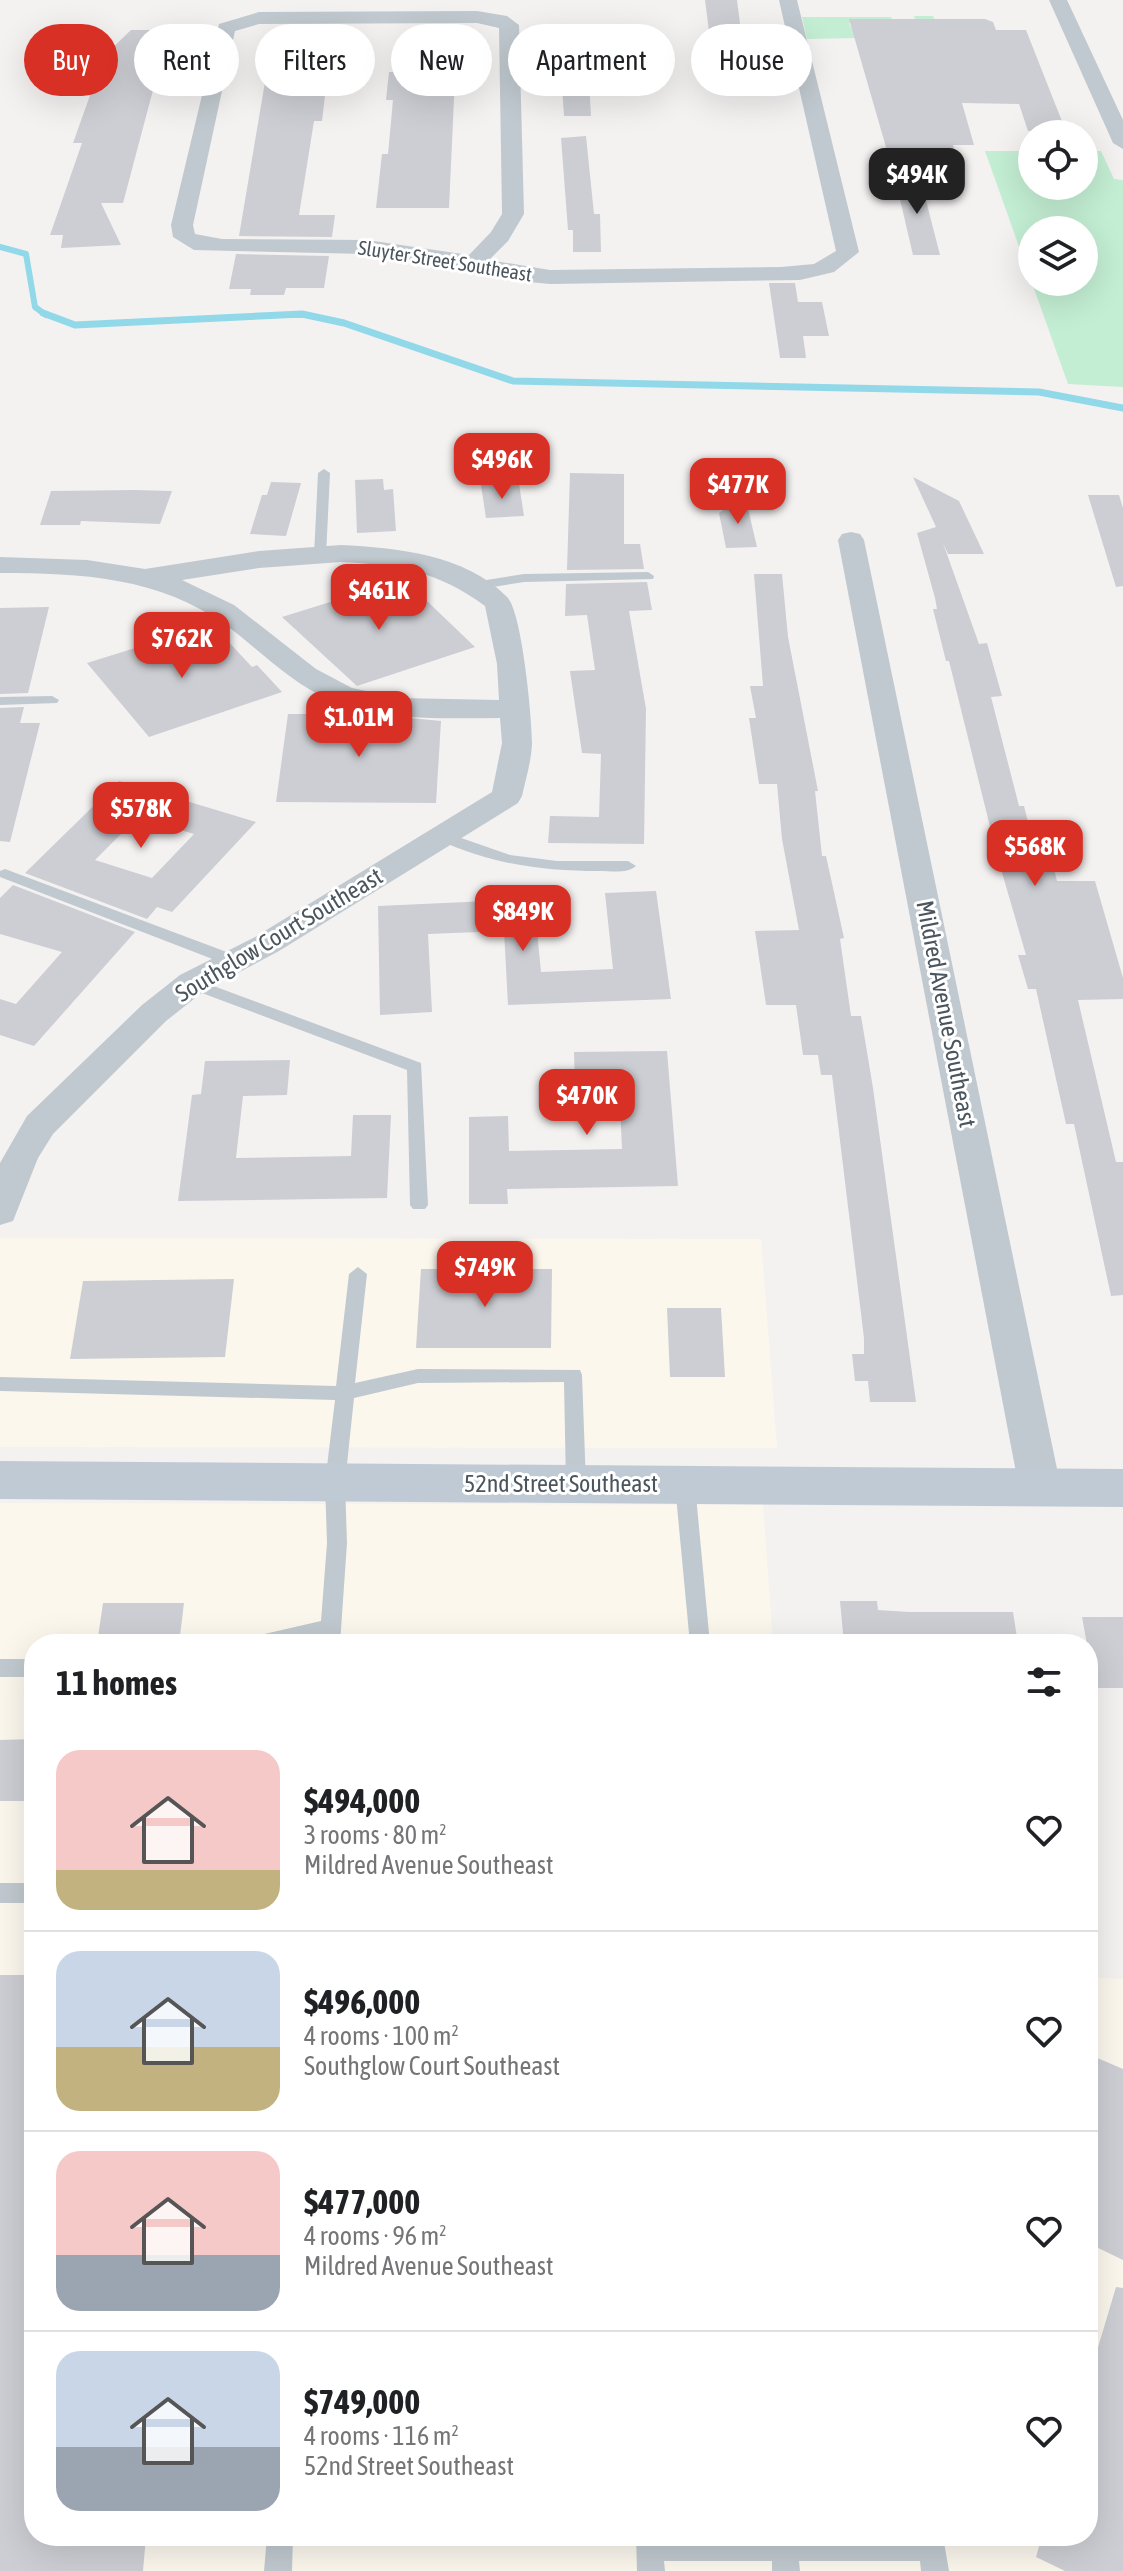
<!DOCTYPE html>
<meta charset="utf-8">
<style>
:root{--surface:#fff;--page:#f2f2f2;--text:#202124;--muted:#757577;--line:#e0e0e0;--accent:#d93025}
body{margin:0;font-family:"Asap Condensed",sans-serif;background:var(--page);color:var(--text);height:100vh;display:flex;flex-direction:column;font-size:30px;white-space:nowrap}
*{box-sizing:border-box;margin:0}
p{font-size:26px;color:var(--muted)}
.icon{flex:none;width:44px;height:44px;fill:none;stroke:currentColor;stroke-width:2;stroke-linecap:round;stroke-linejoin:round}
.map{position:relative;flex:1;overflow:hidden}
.drawer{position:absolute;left:24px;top:1634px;width:1074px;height:912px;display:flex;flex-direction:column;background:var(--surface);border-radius:32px;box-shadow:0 8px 32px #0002}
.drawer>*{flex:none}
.hud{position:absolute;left:24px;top:24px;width:1076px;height:72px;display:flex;gap:16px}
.buttons{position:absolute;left:1018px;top:120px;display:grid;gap:16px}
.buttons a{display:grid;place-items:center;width:80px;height:80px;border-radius:50%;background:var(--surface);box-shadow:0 8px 32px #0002;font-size:40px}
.price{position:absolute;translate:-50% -68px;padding:0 18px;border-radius:16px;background:var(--accent);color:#fff;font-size:26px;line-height:52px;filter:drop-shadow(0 2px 4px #0008)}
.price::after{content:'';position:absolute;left:50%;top:48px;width:24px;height:18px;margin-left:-12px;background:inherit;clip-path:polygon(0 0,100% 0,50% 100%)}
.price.active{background:#222;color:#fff}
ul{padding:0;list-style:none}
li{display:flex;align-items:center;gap:24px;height:200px;padding:0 32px}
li+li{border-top:2px solid var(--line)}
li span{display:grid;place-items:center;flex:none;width:224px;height:160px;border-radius:24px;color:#555}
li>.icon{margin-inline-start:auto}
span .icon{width:96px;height:96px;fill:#fffc;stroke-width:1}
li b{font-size:34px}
h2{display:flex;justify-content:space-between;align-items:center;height:96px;padding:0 32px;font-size:34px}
.tag{padding:0 28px;border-radius:36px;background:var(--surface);box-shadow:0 8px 32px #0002;font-size:28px;line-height:72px}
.tag.active{background:var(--accent);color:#fff}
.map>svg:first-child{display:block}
</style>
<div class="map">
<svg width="1123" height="2571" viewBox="0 0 1123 2571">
<rect width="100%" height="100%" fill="#f4f1f1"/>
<g fill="#fcf7ed">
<path d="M0,1238L761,1239L777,1448L0,1447Z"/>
<path d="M0,1503L763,1505L773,1644H34V2536H1088V1977L1123,1979V2571H0Z"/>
</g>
<g fill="#c3eed3" fill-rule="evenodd">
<path d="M914,16H933L942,37L875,22L849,23L856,38L807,39L802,17H891L895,26H917Z"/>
<path d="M985,151H1032V186H1084V151H1101L1114,179L1123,180V387L1068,384ZM1032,230H1084V282H1032Z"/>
</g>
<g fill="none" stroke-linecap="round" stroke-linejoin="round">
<g stroke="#91d8e9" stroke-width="6">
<path d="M0,247L26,254L35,307L46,315"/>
<path d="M289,315H305"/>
</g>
<path stroke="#91d8e9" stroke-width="7" d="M43,313L75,325L302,314L344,323L513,381L1039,392L1123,408"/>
</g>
<g fill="#ccced3" fill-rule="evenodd">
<path d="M705,0H737L742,39H710Z"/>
<path d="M849,19H985L993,22L996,30H1026L1067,134L1028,131L1019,104L962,103L974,145H953L959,168H892Z"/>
<path d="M558,28H586L591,116H564Z"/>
<path d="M451,29L455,77L449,208H376L382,154H388L393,100H386L389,72H395L397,54H424V30Z"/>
<path d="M131,30H169L123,203H101L121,245L61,248L63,235H50L82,143H73L104,56Z"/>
<path d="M271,46H300L298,55L330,54L322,121H314L299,215H335L332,237L239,236Z"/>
<path d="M586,136L594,214H600L601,252H573V230H568L561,138Z"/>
<path d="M919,173L940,255H913L895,178Z"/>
<path d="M236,254L329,256L324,288H286L284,295H250L251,289H229Z"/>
<path d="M769,283H795L798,302H822L829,336H803L806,358H780Z"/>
<path d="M570,473L624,474V544H640L644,569L567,570Z"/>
<path d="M913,477L959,501L984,554H948L943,543L979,644L987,643L1002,696L991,697L1019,806H1024L1039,866L1053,865L1057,881H1095L1123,978V999L1078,1000L1116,1162H1123V1295L1111,1296L1074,1124H1066L1036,989H1028L1018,955H1026L998,859L949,661H946L933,609H937L935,598L917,533L936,527Z"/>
<path d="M383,479L384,490L393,489L396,531L357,533L355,480Z"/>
<path d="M271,482L301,483L286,536L250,534L262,495H267Z"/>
<path d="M519,484L524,516L486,518L481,485Z"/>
<path d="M134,490L172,491L160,524L81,521L80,525H40L51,491Z"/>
<path d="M1088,495H1119L1123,508V586L1116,587Z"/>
<path d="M745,496L757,547L726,548L719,513Z"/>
<path d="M754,574H782L788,637L818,791H815L822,856H826L844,938L840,939L851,1016H861L873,1088L916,1402H870L868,1381H855L852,1354H864V1338L832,1075H821L818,1055H803L796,1005H766L755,931L799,930L782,839L777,784H759L749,718H756L750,686H763Z"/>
<path d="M404,579L475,647L357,686L282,617Z"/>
<path d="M647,582L652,610L629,611L646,709L644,844L548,843L550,816L599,817L601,754L582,753L570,671L595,670L587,615L565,616L566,584Z"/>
<path d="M49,607L28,693L0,694V608Z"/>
<path d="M212,624L252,667L257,665L282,692L149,737L87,663Z"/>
<path d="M24,707L20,723H40L10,842L0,841V708Z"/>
<path d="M288,714H369L441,721L436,803L276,802Z"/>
<path d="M119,781L193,803L256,822L172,912L157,907L147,919L25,873ZM138,817L194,834L152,878L95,860Z"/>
<path d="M13,885L135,932L34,1046L0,1035V999L16,1004L62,952L0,934V898Z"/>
<path d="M656,891L671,999L508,1005L504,931L428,934L432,1012L380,1015L378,906L534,899L541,972L613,969L605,893Z"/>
<path d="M667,1051L678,1186L507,1189L508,1204H469V1117L508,1116L509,1151L622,1149L619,1083L575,1084L574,1052Z"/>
<path d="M290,1060L287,1095L243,1096L236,1158L351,1156L353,1115H391L387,1198L178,1201L192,1095L201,1094L205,1061Z"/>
<path d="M421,1269H552L551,1348H416Z"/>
<path d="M234,1279L225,1357L70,1359L83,1281Z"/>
<path d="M667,1308H721L725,1377H670Z"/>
<path d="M840,1601H877L878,1610L909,1612H1013L1018,1644H844Z"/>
<path d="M103,1603H184L179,1644H97Z"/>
<path d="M1082,1617H1123V1688H1095Z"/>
<path d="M34,1739V1801H0V1740Z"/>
<path d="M0,1975H34V2536H146L143,2571H0Z"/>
<path d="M1088,2054L1123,2069V2260L1088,2243Z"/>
<path d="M1116,2287L1123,2288V2571H1065L1036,2557L1042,2536H1088V2381Z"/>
</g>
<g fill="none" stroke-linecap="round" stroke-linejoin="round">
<g fill="#c0c9cf" fill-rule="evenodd">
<path d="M324,469L330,473L326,556L320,560L314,556L318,473Z"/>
<path d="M648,572L654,576L653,579L524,582L474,590L467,586L474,582L524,574Z"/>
<path d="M52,696L59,700L57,703L0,705V697Z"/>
<path d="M444,832L510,855L557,861H628L636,866C627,874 611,871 599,871C543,871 490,864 439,840L437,837Z"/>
<path d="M5,869L240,957L242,961L240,965H228L0,877V871Z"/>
<path d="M192,978L421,1063L428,1205L425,1209H413L410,1205L407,1070L186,987L184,983Z"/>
<path d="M358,1267L367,1274L355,1383L418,1369L580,1370L582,1375L586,1485L583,1491L576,1493L569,1491L566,1485L564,1382L418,1383L354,1398L345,1483L347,1543L340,1644H320V1638L296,1644H250L253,1638L260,1635L321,1621L327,1543L325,1483L335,1400L0,1391V1377L336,1386L349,1274Z"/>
<path d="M685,1477L692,1479L695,1485L710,1644H690L675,1485L678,1479Z"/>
<rect x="0" y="1659" width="34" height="18"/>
<rect x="0" y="1883" width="34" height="20"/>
<path d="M267,2536H293L292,2571H264Z"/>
<path d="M636,2536H943L949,2571H921L920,2561H799L800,2571H772V2561H664L665,2571H637Z"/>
</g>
<g fill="#c0c9cf" fill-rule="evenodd">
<path d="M779,0H797L859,252L834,272L800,280L550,284L508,280L471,269L367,254L194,250L173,237L171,225L219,24L259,12L477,11L507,16L519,25L524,214L508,241L489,260L550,270L781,267L814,264L836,251ZM477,23L499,28L502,214L491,232L469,255L367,240L222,239L195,234L193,225L235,31L259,24Z"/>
<path d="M1049,0H1067L1123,120V149L1113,143Z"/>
<path d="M851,532L860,534L864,540L1061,1488L1055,1500L1040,1504L1025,1500L1019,1488L838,540L842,534Z"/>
<path d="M341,545C397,548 465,554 507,597C522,611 532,718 532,741C532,759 526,778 522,796L518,803L279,951L204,991L166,1021L53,1134L38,1158L13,1221L0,1225V1163L27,1116L142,1005L180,975L255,937L492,792L502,743L500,718C445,718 384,722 331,700C291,684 261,651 227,626C160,577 81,573 0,573V557L87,560L145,569L259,551ZM341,562C398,565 438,571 485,606L497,664L499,700L400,698L352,688L316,669L234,605L182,580L259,568Z"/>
</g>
<path fill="#c0cad4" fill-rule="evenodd" d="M0,1461L1123,1469V1507L0,1499Z"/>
</g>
<g text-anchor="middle" stroke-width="6" stroke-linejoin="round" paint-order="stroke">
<g font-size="20" fill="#4a555e" stroke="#fff">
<text transform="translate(445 261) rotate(9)" y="7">Sluyter Street Southeast</text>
</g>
<g font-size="24" fill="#4a555e" stroke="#fff">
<text transform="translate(279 935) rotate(-31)" y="8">Southglow Court Southeast</text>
<text transform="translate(946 1014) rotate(79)" y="8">Mildred Avenue Southeast</text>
<text x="561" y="1492">52nd Street Southeast</text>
</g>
</g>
</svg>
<div class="buttons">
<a><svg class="icon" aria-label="locate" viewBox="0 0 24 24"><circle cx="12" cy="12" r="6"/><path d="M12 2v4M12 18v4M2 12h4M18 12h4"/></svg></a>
<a><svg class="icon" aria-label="layers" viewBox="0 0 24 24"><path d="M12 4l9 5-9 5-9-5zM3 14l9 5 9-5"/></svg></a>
</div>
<b class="price active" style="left:917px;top:216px">$494K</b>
<b class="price" style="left:502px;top:501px">$496K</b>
<b class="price" style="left:738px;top:526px">$477K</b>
<b class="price" style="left:379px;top:632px">$461K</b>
<b class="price" style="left:182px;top:680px">$762K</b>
<b class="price" style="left:359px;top:759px">$1.01M</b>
<b class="price" style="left:141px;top:850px">$578K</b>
<b class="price" style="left:1035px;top:888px">$568K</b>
<b class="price" style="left:523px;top:953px">$849K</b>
<b class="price" style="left:587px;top:1137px">$470K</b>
<b class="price" style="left:485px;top:1309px">$749K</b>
<div class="hud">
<a class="tag active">Buy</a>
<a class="tag">Rent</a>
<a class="tag">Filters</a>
<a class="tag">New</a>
<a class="tag">Apartment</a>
<a class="tag">House</a>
</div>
<section class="drawer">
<h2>11 homes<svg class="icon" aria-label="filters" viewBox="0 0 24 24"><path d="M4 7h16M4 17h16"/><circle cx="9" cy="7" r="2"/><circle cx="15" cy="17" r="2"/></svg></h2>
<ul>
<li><span style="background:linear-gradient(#f6c9c9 75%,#c2b280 0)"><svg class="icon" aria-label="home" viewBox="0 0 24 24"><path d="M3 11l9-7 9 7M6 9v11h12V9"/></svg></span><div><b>$494,000</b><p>3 rooms · 80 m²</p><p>Mildred Avenue Southeast</p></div><svg class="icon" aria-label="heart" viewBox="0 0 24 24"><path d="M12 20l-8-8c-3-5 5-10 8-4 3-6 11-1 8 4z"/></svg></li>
<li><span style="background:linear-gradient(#c9d6e8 60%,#c2b280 0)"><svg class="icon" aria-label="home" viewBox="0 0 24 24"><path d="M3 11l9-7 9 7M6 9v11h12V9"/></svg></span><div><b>$496,000</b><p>4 rooms · 100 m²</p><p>Southglow Court Southeast</p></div><svg class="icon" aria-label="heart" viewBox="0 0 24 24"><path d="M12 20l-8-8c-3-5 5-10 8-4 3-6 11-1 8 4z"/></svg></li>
<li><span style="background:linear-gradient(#f6c9c9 65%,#9aa5b1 0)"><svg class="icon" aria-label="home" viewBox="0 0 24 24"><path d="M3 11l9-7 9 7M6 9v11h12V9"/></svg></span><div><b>$477,000</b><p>4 rooms · 96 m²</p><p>Mildred Avenue Southeast</p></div><svg class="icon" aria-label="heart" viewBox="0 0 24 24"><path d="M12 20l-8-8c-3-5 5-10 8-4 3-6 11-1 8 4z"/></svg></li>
<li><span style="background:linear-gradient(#c9d6e8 60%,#9aa5b1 0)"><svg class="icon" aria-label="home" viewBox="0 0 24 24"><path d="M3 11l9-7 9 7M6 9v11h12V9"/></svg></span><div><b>$749,000</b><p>4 rooms · 116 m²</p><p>52nd Street Southeast</p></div><svg class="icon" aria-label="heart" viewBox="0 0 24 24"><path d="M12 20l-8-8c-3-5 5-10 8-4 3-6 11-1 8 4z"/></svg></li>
</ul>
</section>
</div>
